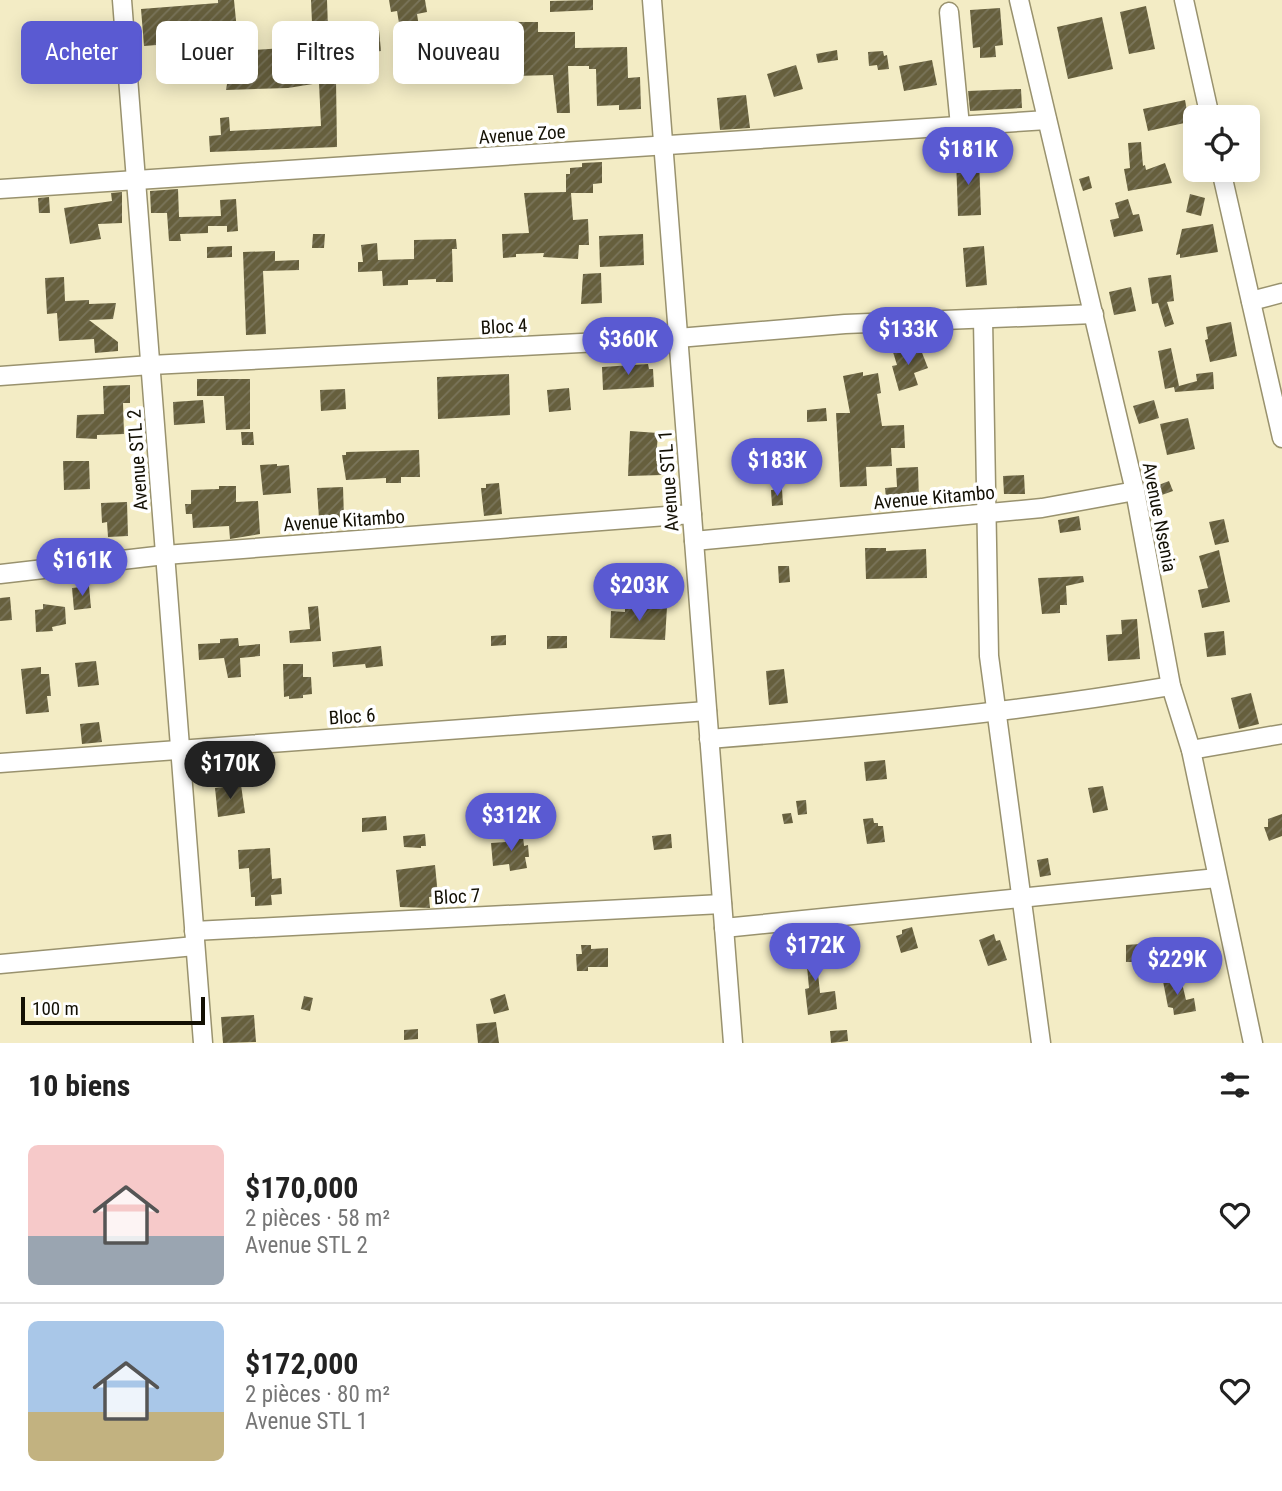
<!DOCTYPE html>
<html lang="fr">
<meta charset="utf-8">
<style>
:root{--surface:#fff;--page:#f2f2f2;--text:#222;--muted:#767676;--line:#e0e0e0;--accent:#5a5ad2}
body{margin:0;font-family:"Roboto Condensed",sans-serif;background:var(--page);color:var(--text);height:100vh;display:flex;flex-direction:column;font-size:26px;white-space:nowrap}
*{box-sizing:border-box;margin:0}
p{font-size:23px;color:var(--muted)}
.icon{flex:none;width:38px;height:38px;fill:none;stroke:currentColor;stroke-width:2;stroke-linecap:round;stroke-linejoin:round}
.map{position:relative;height:1043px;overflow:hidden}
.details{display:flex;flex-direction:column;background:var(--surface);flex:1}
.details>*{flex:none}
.top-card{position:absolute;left:21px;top:21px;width:700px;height:63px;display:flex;gap:14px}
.buttons{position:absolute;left:1183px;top:105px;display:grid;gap:14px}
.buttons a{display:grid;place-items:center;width:77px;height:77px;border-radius:10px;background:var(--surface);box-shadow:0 4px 18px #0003;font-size:35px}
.scale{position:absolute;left:21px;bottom:18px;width:184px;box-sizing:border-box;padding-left:7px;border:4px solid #131004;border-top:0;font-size:19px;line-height:24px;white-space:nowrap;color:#131004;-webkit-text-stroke:5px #fff;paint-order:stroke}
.price{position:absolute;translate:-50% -60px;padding:0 16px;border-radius:24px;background:var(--accent);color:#fff;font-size:23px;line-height:46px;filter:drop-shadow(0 2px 4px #0008)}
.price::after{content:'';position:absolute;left:50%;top:42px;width:21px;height:16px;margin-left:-10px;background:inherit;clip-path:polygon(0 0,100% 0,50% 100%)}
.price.on{background:#222;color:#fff}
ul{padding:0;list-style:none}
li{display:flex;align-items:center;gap:21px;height:175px;padding:0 28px}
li+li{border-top:2px solid var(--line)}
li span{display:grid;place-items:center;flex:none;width:196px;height:140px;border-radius:10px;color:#555}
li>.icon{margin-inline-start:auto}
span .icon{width:84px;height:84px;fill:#fffc;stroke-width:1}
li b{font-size:30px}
h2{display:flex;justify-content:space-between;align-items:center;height:84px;padding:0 28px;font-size:30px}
.chip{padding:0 24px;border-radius:10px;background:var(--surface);box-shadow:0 4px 18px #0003;font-size:24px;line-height:63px}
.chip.on{background:var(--accent);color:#fff}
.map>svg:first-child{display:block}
</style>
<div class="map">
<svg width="1282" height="1043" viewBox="0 0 1282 1043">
<defs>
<pattern id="building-hatch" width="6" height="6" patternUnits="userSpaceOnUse" patternTransform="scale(1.75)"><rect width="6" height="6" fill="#665f3d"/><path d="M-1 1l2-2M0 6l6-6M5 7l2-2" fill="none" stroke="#7a755b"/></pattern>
</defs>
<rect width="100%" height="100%" fill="#f3ecc5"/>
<g fill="url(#building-hatch)">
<path d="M218,0H234L239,51L313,46L311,0H327L328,28H321L324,65L360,62L361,78L336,80L337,147L210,152L209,136L221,135L220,118L229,117L230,131L321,126L319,83L288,88L226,90L230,66L225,67L222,40L144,46L141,9L218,3Z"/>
<path d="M389,0H425L427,12L417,14L419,27L400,29L397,11L391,12Z"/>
<path d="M593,0V10L550,12V1Z"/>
<path d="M1146,6L1155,49L1129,54L1120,12Z"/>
<path d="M1000,8L1003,45L995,46L996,57L980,58V47L973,48L970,10Z"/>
<path d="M1102,17L1113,69L1068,79L1057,27Z"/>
<path d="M513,22H538V32H575V48L627,47L628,78L640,77L641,109L619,110V105L597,106L596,69H589V66H568L570,113H557L553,75L514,76Z"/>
<path d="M379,30L381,51L366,53L363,31Z"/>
<path d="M837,50L838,60L818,63L816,54Z"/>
<path d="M883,51L884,56L887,55L889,69L878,70L877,65L869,66L868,52Z"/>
<path d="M932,60L937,85L904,91L899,66Z"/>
<path d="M796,65L803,89L774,97L767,74Z"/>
<path d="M1021,89L1022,108L970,111L968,91Z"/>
<path d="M746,95L750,128L720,130L717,98Z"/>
<path d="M1185,100L1189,122L1148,131L1143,109Z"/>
<path d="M1141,142L1143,166L1145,165L1146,170L1165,163L1172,183L1128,191L1124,169L1130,168L1128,143Z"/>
<path d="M956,158H979L981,215L958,216Z"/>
<path d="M602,162V183L593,184V193H571L573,220L588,219L589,245H579L578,259L543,257L544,253L516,254V257L503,258L502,234L529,233L524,193L566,192V174H570V168L582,167V163Z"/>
<path d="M1089,176L1092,188L1083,191L1079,179Z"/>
<path d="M178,189L179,217L221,216L220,200L236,199L238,231L227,232V226H208V233L180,234L181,241H169L167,213H151L150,191Z"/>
<path d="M122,192V223L98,224L101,239L70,244L64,208L112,201L111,193Z"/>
<path d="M1190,194L1205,198L1201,216L1186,212Z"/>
<path d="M49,197L50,213H39L38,198Z"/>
<path d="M1128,199L1133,215L1139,214L1143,231L1114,237L1110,220L1119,218L1115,203Z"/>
<path d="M1213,224L1218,252L1180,258V254L1176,255L1182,229Z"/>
<path d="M313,234H325L324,248H312Z"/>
<path d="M643,234L644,265L600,267L599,236Z"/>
<path d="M456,239L457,249H452L453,282H436V279L408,280V285L383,286L382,271L358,272V262H363L361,245L377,243L378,260L414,259V240Z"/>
<path d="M232,246V257L207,258V247Z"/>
<path d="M984,246L987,285L966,287L963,248Z"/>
<path d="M275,251V261L299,260V270L263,271L266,334L246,335L243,252Z"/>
<path d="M601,273L602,303L581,304L583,274Z"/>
<path d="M1171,275L1174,301L1167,302L1174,324L1165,327L1158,303L1152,304L1148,278Z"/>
<path d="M64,277L65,301L89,300V304L116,303L113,319L89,320L118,342V351L95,353L94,339L59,341L57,313L47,314L45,278Z"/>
<path d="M1131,287L1136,311L1114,315L1109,292Z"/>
<path d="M1231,322L1237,356L1210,362L1205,340L1208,339L1206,327Z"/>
<path d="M919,345L928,368L914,373L918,385L899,391L892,366L897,365L893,352Z"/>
<path d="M1171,348L1179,386L1197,381L1196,374L1213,372L1214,389L1175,392L1174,387L1165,389L1158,351Z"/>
<path d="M648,364L649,369H653L654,387L603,390L602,367Z"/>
<path d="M863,372V376L878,373L881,393L877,394L882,426L904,425L905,448H891L892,466L866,467L867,486L840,487L836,413H850L843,376Z"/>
<path d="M509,374L510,415L438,419L437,377Z"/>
<path d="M197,379H250V429L226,430L224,396H197Z"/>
<path d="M130,385V403H123L124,434L97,435V439L76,438L77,415L104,414L103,386Z"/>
<path d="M569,388L571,410L549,412L547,390Z"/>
<path d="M345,389L346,409L321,411L320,390Z"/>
<path d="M203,400L205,423L174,425L173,402Z"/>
<path d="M1154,400L1159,418L1139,424L1133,406Z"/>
<path d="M826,408L827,421L807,422V410Z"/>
<path d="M1188,418L1195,449L1167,455L1160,424Z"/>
<path d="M630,431L658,433L656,461H661L662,475L628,476Z"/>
<path d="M241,432H253L254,445H242Z"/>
<path d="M810,441L812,461L806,469H797L796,462H784L783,443Z"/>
<path d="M419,450L420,477H401V483H386V478L346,480L342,455H346V452Z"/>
<path d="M63,461H89L90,489L64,490Z"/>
<path d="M277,464V466L289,465L291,493L263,495L260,465Z"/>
<path d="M918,467L919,500H897V497L886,498L885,488L897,487L896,468Z"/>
<path d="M1024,475L1025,494H1004L1003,476Z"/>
<path d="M1169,481L1173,491L1159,496L1156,486Z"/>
<path d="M499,483L502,514L484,516L481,488H486V484Z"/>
<path d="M219,486H236V502L258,501L260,534L230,539L229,526L193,528L192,514H186L185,504H191V490L219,489Z"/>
<path d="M343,487L344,518L319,519L317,488Z"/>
<path d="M782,489L783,505L772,506L771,490Z"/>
<path d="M127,502L128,536L108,537L107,522L102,523L101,503Z"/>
<path d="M1079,516L1081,530L1060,533L1058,520Z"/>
<path d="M1224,519L1229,542L1215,545L1209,522Z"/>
<path d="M865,548H886V551L926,549L927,578L866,579Z"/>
<path d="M1219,550L1230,602L1202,608L1198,590L1208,588L1199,556Z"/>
<path d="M778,566H789L790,582L779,583Z"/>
<path d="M606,576L616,577L615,593L605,592Z"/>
<path d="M1083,576L1084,582L1066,586L1067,605H1060V613L1042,614L1038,578Z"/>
<path d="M89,586L91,608L74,610L72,588Z"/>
<path d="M10,597L12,620L0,621V598Z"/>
<path d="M43,604L65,607L66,624L52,627L53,631L36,632L35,610L43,609Z"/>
<path d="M625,605L667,607L665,640L610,638L611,611L625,612Z"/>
<path d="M318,606L321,641L290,643L289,631L310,629L308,607Z"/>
<path d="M1137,619L1140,659L1108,661L1106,635L1122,634L1121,620Z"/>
<path d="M1224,631L1226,655L1207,657L1204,633Z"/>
<path d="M506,635V645L491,646V636Z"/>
<path d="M547,636H567V648L547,649Z"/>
<path d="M238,638L239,646L260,644V656L240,658L241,677L228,678L224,658L199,660L198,644L220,643V639Z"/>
<path d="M381,646L383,666L366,668L365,664L333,667L332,652Z"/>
<path d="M96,661L99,685L78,687L75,663Z"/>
<path d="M283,664H303V677H311L312,694L303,695V698L289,699V696L284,697Z"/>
<path d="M41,667V674H49L51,696H47L49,712L26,714L21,669Z"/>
<path d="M784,669L788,703L769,705L766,671Z"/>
<path d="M1251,693L1259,724L1239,729L1231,698Z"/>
<path d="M99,722L102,742L82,744L80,724Z"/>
<path d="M885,760L887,779L866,781L864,762Z"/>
<path d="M241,785L245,813L218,817L215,788Z"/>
<path d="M1103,786L1108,810L1093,813L1088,788Z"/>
<path d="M806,800L807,814L798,815L796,801Z"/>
<path d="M791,813L793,823L784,824L782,814Z"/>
<path d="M1282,814V836L1269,841L1264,827H1268V819Z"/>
<path d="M386,816L387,830L362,832V818Z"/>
<path d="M873,818L874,823H878V826H883L885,842L867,844L863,819Z"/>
<path d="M425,834L426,846H421V848L404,847L403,836Z"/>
<path d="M671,834L672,848L654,850L652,836Z"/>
<path d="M523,836L524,846L528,845L529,857H525L527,868L510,871L509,864L493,866L491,843L506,842L505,838Z"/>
<path d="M270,848L272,879L281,878L282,894L271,895L272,905L255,906V897H251L249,868L239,869L238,850Z"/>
<path d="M1048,858L1051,875L1040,877L1037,860Z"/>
<path d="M435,865L438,896L429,897L430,908L400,907L396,870Z"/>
<path d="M912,927L918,948L901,953L896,936L902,934V930Z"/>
<path d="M994,934L996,941L1000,940L1007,960L988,966L979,940Z"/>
<path d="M815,944L820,993L835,991L837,1009L808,1015L805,989L809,988L807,966L799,967L796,946Z"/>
<path d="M1140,944L1141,962H1126V945Z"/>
<path d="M581,945H591V949L608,948V967H588V971H577L576,954H582Z"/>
<path d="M1173,974L1175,984L1182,983L1186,1000L1194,998L1196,1011L1174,1015L1173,1008L1168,1007L1162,976Z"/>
<path d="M505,994L509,1010L494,1014L490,999Z"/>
<path d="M304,996L313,998L310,1011L301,1009Z"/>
<path d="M254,1015L256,1042L223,1043L221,1017Z"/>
<path d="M496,1022L499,1043H478L476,1024Z"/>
<path d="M418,1029V1039L404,1040V1030Z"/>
<path d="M847,1030L848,1041L831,1043L830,1031Z"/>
</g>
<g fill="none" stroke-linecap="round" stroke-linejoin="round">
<g stroke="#99926e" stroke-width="21">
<g id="minor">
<path d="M122,0L203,1043"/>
<path d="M652,0L733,1043"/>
<path d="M1019,0L1135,491L1171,686L1191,750L1253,1043"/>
<path d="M1184,0L1210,117"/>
<path d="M949,12L960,126"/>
<path d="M1221,170L1282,438"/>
<path d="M0,189L1047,120"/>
<path d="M1251,301L1282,293"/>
<path d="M983,319L989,656L1041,1043"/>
<path d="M0,376L151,365L678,338L845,324L1094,314"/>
<path d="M694,541L1042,508L1135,491"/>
<path d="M0,574L165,555L692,514"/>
<path d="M709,739C864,727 1018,712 1171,686"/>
<path d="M1191,750L1282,734"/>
<path d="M0,763L707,711"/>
<path d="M724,928L1217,878"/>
<path d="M194,931L722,904"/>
<path d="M0,964L195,946"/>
</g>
</g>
<use href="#minor" stroke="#fff" stroke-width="18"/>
</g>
<g text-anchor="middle" stroke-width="7" stroke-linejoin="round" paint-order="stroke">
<g font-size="19" fill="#131004" stroke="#fff">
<text transform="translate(522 134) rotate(-4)" y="7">Avenue Zoe</text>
<text transform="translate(504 326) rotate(-3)" y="7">Bloc 4</text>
<text transform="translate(137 460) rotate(-94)" y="7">Avenue STL 2</text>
<text transform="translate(668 481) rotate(-94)" y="7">Avenue STL 1</text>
<text transform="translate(934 497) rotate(-5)" y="7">Avenue Kitambo</text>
<text transform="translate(1160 517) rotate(79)" y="7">Avenue Nsenia</text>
<text transform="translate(344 520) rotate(-4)" y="7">Avenue Kitambo</text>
<text transform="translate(352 716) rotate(-4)" y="7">Bloc 6</text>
<text transform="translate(457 896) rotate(-3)" y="7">Bloc 7</text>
</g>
</g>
</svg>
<div class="buttons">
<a><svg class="icon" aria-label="locate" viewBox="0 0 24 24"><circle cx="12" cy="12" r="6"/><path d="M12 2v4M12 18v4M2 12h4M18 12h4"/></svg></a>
</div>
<div class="scale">100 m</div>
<b class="price" style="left:968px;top:187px">$181K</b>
<b class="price" style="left:908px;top:367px">$133K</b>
<b class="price" style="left:628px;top:377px">$360K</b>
<b class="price" style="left:777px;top:498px">$183K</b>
<b class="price" style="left:82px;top:598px">$161K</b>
<b class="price" style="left:639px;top:623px">$203K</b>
<b class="price on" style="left:230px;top:801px">$170K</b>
<b class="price" style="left:511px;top:853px">$312K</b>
<b class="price" style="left:815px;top:983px">$172K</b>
<b class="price" style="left:1177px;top:997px">$229K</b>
<div class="top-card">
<a class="chip on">Acheter</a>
<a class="chip">Louer</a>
<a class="chip">Filtres</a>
<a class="chip">Nouveau</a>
</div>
</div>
<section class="details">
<h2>10 biens<svg class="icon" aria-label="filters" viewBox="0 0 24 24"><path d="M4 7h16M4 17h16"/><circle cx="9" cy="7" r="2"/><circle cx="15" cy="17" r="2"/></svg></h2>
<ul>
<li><span style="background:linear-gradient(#f6c9c9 65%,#9aa5b1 0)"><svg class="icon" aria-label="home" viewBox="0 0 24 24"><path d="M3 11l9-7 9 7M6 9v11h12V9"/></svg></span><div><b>$170,000</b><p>2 pièces · 58 m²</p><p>Avenue STL 2</p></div><svg class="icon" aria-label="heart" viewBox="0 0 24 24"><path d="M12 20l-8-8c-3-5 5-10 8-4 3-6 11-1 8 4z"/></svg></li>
<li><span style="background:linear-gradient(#a9c7e8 65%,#c2b280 0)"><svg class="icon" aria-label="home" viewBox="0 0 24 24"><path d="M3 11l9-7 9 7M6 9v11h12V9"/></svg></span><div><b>$172,000</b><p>2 pièces · 80 m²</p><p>Avenue STL 1</p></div><svg class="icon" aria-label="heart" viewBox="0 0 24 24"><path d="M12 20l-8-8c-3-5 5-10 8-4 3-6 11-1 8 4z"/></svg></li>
</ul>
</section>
